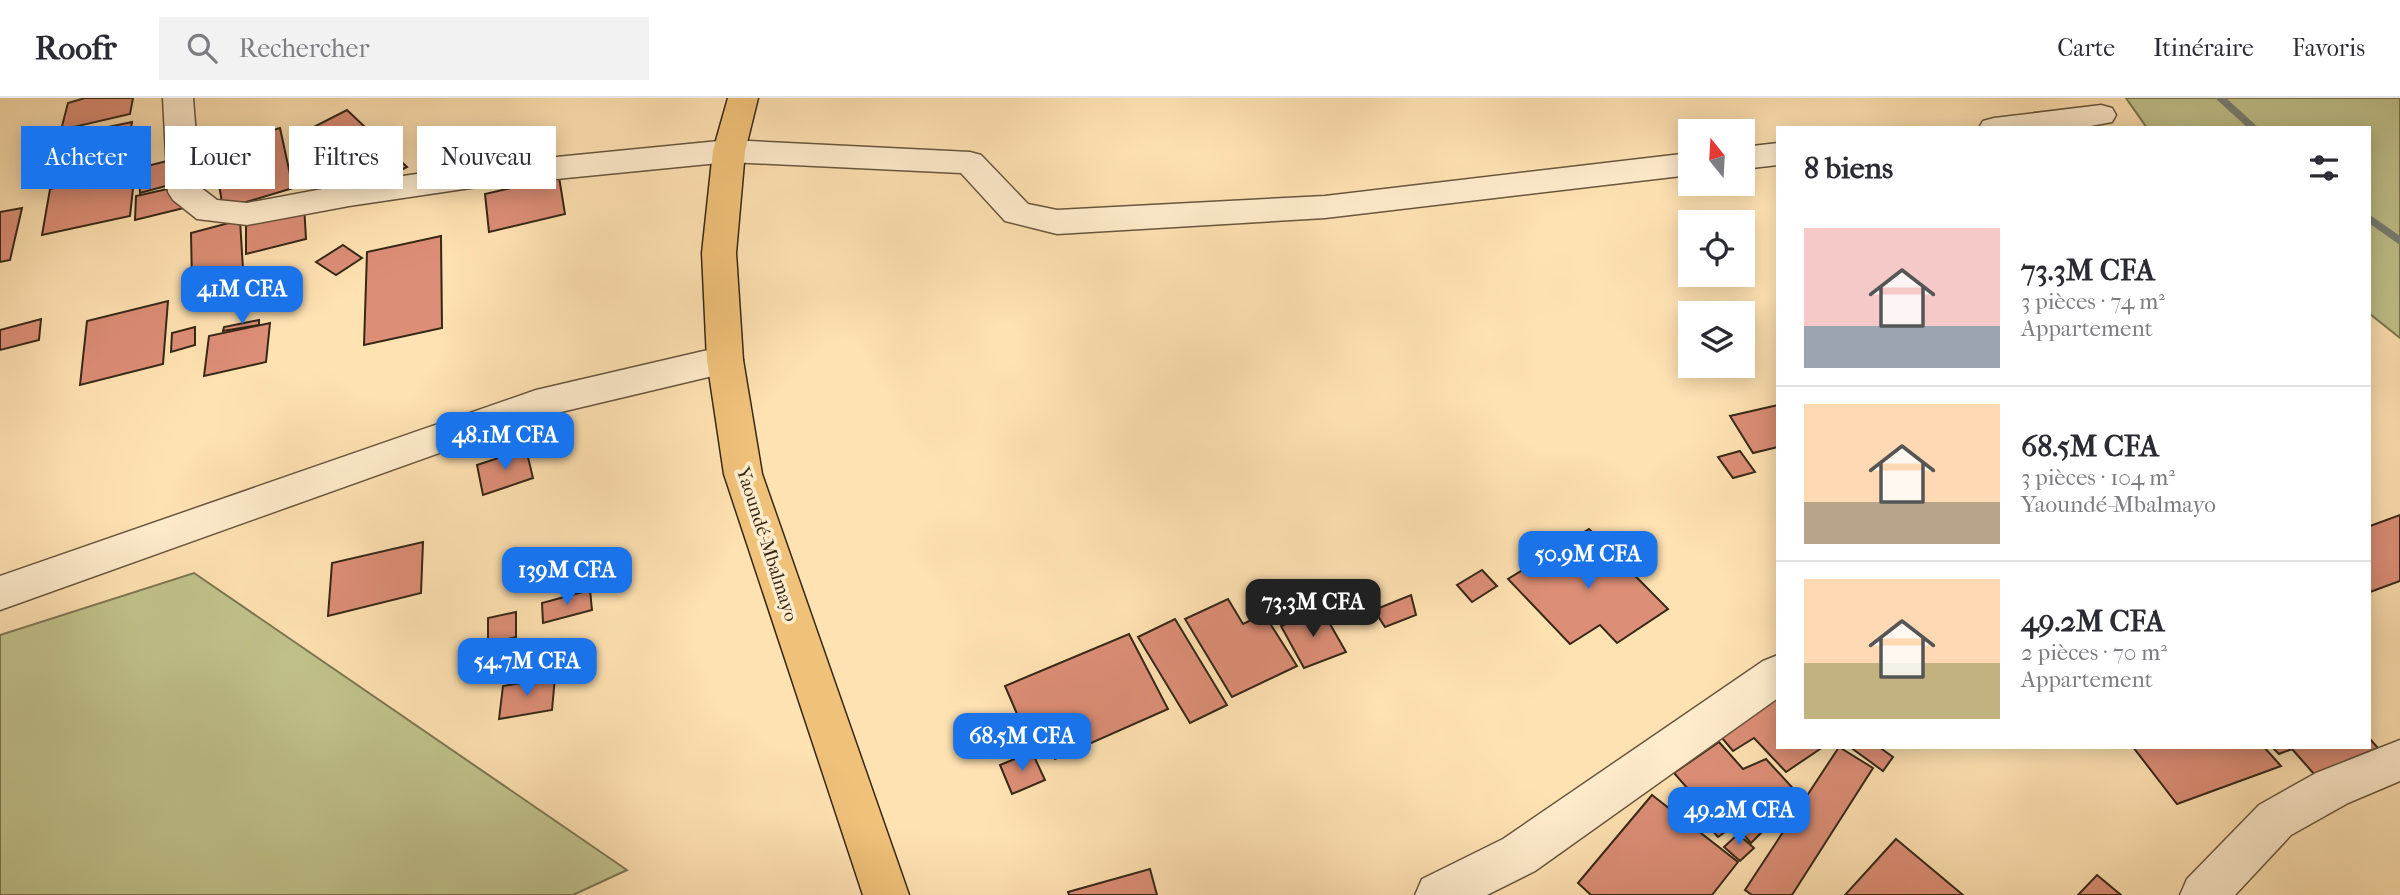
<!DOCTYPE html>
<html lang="fr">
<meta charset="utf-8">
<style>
:root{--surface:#fff;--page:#f2f2f3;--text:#2b2b33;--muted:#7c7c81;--line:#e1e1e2;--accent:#1a73e8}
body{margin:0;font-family:"IM FELL French Canon",serif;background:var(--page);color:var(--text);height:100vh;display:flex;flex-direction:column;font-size:26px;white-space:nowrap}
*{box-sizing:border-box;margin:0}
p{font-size:23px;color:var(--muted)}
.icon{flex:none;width:38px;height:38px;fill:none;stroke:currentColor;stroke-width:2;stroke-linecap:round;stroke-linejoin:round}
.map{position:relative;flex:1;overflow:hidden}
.side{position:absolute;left:1776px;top:28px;width:595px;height:623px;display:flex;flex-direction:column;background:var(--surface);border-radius:0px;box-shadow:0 4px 18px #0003}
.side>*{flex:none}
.banner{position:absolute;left:21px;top:28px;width:665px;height:63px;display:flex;gap:14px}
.needle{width:46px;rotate:342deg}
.buttons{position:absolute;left:1678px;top:21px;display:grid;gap:14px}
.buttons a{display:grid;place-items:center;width:77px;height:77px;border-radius:0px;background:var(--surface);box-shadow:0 4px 18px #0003;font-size:35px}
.price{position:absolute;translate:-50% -60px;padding:0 16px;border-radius:14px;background:var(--accent);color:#fff;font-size:23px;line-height:46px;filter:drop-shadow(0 2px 4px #0008)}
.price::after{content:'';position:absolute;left:50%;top:42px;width:21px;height:16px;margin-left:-10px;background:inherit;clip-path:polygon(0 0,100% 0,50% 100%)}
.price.active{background:#222;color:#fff}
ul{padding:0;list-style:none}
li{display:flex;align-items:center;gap:21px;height:175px;padding:0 28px}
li+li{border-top:2px solid var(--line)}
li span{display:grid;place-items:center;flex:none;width:196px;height:140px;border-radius:0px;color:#555}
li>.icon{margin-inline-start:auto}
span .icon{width:84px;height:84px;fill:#fffc;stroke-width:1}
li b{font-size:30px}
h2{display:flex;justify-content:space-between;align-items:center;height:84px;padding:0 28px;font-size:30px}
.pill{padding:0 24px;border-radius:0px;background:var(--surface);box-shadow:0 4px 18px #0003;font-size:24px;line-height:63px}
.pill.active{background:var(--accent);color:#fff}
header{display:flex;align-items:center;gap:42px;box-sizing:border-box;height:98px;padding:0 35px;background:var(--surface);border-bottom:2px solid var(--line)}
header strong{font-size:33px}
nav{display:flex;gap:38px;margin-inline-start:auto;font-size:24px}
.search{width:490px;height:63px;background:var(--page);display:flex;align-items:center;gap:18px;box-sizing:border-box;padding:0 24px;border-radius:0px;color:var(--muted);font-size:26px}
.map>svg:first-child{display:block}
</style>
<header>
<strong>Roofr</strong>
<div class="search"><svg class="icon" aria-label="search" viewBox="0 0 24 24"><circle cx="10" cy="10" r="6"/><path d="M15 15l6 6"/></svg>Rechercher</div>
<nav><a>Carte</a><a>Itinéraire</a><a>Favoris</a></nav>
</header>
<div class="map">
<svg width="2400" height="797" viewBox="0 0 2400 797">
<rect width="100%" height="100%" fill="#ffe2b2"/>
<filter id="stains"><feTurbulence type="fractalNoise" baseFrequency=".00286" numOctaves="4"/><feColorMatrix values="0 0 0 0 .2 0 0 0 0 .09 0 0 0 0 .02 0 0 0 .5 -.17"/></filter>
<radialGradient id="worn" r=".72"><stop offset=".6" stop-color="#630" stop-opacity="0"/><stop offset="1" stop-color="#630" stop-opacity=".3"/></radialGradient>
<g fill="#c1c38c" stroke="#7c7652" stroke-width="2">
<path d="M2126,0H2400V240L2370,216V30H2147Z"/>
<path d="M194,475L627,772L573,797H0V537Z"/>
</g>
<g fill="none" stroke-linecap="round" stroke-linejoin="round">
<g fill="#7a8078" fill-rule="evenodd">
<path d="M2215,0H2226L2259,30H2248Z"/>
<path d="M2370,117L2400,138V147L2370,126Z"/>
</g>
</g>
<g fill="#dc8e76" stroke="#362817" stroke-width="2">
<path d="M85,0H133L130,16L61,32L68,5Z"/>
<path d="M347,12L407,69L357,95L298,37Z"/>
<path d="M132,24L125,68L50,84L59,39Z"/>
<path d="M280,30L293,90L223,111L213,50Z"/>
<path d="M187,58L188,82L140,95L139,70Z"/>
<path d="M135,72L130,118L42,137L50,91Z"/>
<path d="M559,79L565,116L489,134L485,96Z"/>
<path d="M185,87L184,110L135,122L136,98Z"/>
<path d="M304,106L306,141L246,156V121Z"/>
<path d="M22,110L10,162L0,164V114Z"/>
<path d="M240,122L243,171L192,185L191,135Z"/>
<path d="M441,138L442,230L364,247L367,154Z"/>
<path d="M343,147L362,160L336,177L316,164Z"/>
<path d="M168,203L163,266L80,287L87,223Z"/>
<path d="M41,221L39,242L0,252V232Z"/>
<path d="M259,222V227L223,233L224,229Z"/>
<path d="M270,225L266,264L204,278L209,238Z"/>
<path d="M195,229V247L171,254L172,235Z"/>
<path d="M1778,307V349L1753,355L1730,318Z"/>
<path d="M526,351L533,380L483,397L477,367Z"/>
<path d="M1740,353L1755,374L1733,380L1718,359Z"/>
<path d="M2400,417V483L2370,494V428Z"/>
<path d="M1589,431L1668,511L1617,545L1600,527L1570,546L1508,481Z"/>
<path d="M423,444L421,495L328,518L332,465Z"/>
<path d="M1482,472L1497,488L1472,504L1457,487Z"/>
<path d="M590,492L592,512L543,525L542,505Z"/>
<path d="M1411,497L1416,517L1385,529L1374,512Z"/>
<path d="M1228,501L1243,526L1264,516L1297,568L1232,599L1185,521Z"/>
<path d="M1322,512L1346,554L1304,570L1281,528Z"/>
<path d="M516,514V539L488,546V520Z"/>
<path d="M1175,521L1227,607L1190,625L1138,539Z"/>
<path d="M1129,536L1168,611L1055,661L1042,632L1027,639L1005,588Z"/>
<path d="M555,579L552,612L499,621L503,588Z"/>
<path d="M1778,597V649H1823L1786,674L1754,640L1733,653L1716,633Z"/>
<path d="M2370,641L2378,650L2314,676L2292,651L2279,656L2272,649H2370Z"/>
<path d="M1719,644L1743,671L1766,661L1799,697L1751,745L1735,727L1718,739L1694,712L1702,707L1674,675Z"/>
<path d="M1839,649L1873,670L1792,797H1752L1745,792Z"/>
<path d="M1850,649H1879L1893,659L1883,673Z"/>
<path d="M2133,649H2264L2281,668L2177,706Z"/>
<path d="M1032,654L1045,682L1012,696L1000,667Z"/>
<path d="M1652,697L1738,764L1712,797H1591L1578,785Z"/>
<path d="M1738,736L1754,750L1740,763L1724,749Z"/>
<path d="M1896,741L1963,797H1845Z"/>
<path d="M1150,771L1157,797H1069L1068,794Z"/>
<path d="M2097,777L2121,797H2078Z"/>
</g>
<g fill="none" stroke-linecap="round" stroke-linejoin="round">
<g stroke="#68563e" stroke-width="3">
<g id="minor">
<path d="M163,0H193L200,89L217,102L247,105L349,86L484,66L729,42L970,54L981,57L1028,106L1057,112L1325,98L1690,55V77L1325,120L1057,136L1005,123L961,75L729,64L484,88L349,108L247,127L197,121L173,102L168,94Z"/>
<path d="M2101,7L2112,10L2116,17L2112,24L2080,30H1979L1983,23L1994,20Z"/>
<path d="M1778,45V67L1743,71V49Z"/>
<path d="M725,248L738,252L743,262L738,272L540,319L0,512V478L536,292Z"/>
<path d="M1778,557V600L1535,773L1487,797H1415L1422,781L1503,741L1763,563Z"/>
<path d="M2400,642V683L2348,705L2291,737L2235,797H2180L2187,781L2259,707L2316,675Z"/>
</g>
</g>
<g stroke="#362817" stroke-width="3">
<path id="highway" d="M728,0H758L745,53L736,155L743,262L762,376L909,797H863L724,376L707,262L702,155L713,53Z"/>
</g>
<use href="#minor" fill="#ffeccd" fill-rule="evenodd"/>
<use href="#highway" fill="#f0c179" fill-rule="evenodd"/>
</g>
<g text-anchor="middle" stroke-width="7" stroke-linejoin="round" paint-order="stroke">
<g font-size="19" fill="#362817" stroke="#ffeccd">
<text transform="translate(768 446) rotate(72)" y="7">Yaoundé-Mbalmayo</text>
</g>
</g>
<rect width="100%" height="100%" filter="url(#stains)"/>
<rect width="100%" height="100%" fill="url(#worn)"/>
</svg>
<div class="buttons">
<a><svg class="needle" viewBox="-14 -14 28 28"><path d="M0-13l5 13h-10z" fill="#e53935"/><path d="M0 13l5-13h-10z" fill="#7c7c81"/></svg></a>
<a><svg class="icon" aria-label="locate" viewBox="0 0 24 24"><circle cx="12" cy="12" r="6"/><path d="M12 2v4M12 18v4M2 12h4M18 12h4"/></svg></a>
<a><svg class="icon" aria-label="layers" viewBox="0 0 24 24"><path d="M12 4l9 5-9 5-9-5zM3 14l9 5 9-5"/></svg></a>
</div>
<b class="price" style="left:242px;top:228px">41M CFA</b>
<b class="price" style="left:505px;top:374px">48.1M CFA</b>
<b class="price" style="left:1588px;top:493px">50.9M CFA</b>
<b class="price" style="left:567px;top:509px">139M CFA</b>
<b class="price active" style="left:1313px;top:541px">73.3M CFA</b>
<b class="price" style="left:527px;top:600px">54.7M CFA</b>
<b class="price" style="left:1022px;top:675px">68.5M CFA</b>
<b class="price" style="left:1739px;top:749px">49.2M CFA</b>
<div class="banner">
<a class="pill active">Acheter</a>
<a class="pill">Louer</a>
<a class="pill">Filtres</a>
<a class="pill">Nouveau</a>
</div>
<section class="side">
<h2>8 biens<svg class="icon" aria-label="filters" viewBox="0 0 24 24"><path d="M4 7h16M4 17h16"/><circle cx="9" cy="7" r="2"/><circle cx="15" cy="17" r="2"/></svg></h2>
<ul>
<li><span style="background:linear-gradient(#f6c9c9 70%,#9aa5b1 0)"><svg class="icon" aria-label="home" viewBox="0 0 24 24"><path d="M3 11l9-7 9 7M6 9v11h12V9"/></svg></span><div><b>73.3M CFA</b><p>3 pièces · 74 m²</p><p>Appartement</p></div></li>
<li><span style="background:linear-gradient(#ffd9b3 70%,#b9a48a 0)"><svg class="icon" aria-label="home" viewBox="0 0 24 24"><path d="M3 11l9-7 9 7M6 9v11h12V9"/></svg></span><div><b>68.5M CFA</b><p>3 pièces · 104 m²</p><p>Yaoundé-Mbalmayo</p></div></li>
<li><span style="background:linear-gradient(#ffd9b3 60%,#c2b280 0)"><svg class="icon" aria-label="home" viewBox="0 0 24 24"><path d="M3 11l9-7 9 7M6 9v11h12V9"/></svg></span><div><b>49.2M CFA</b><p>2 pièces · 70 m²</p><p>Appartement</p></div></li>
</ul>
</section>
</div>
